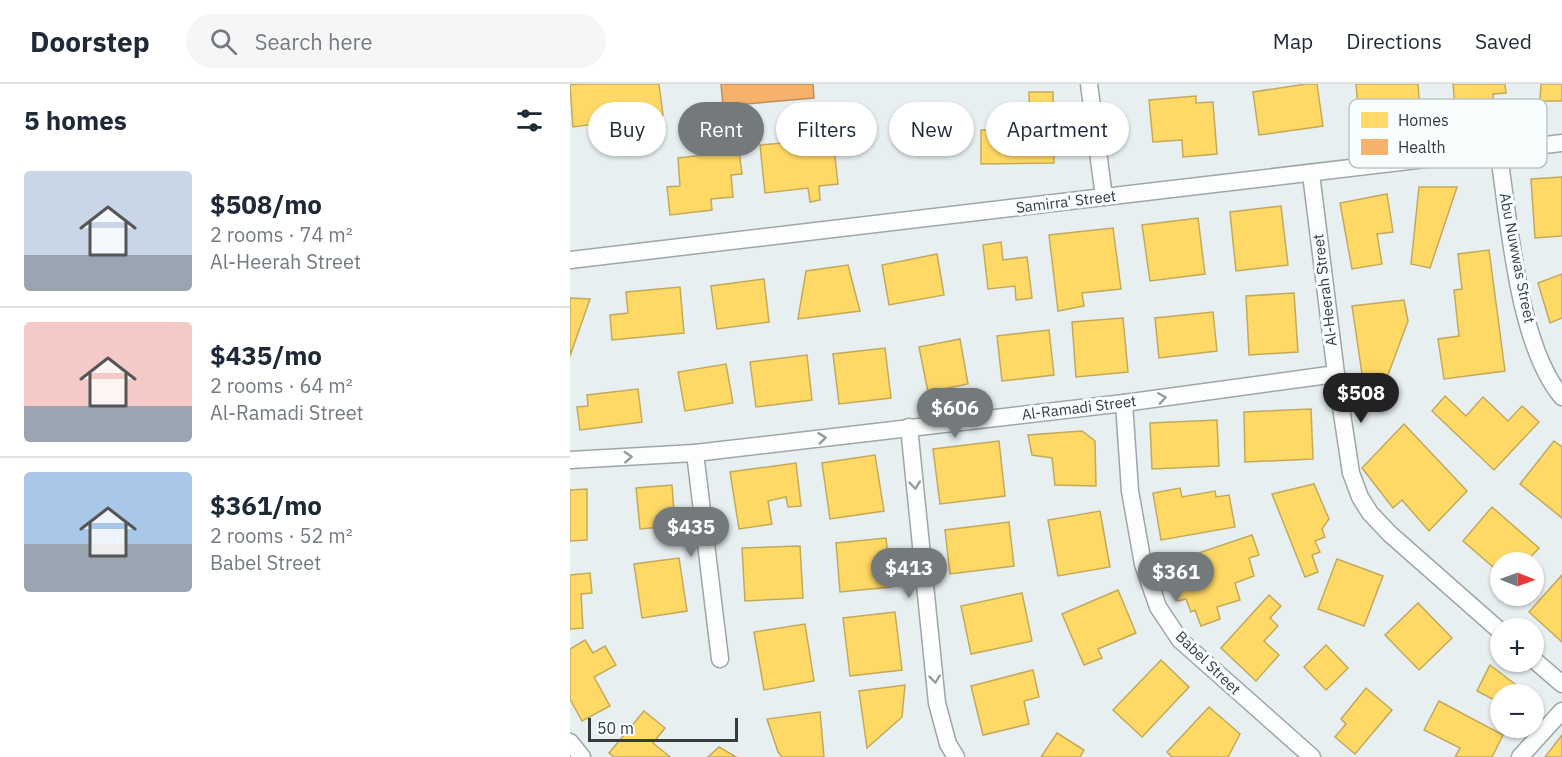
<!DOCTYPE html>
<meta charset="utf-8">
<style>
:root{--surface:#fff;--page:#f6f6f7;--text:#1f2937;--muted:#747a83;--line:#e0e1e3;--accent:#747a7c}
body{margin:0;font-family:"IBM Plex Sans",sans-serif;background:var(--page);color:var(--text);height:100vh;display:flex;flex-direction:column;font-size:22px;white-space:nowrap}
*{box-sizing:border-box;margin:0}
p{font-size:20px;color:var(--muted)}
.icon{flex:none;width:33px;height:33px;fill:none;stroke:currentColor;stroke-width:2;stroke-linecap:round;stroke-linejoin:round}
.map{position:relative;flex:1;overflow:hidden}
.panel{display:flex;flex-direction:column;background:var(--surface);width:570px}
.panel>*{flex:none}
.top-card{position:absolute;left:18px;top:18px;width:570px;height:54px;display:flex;gap:12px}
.needle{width:39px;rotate:91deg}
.tools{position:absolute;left:920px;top:468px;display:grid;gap:12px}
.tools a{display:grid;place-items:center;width:54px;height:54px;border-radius:50%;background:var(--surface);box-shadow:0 2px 4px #0004;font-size:30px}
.scale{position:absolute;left:18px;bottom:15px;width:150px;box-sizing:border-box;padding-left:6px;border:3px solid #363b3d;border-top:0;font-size:16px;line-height:21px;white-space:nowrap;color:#363b3d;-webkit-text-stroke:4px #f8fdfe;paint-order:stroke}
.price{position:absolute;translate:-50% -51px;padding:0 14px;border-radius:21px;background:var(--accent);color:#fff;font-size:20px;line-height:39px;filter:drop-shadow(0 2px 3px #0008)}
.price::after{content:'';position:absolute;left:50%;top:36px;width:18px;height:14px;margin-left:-9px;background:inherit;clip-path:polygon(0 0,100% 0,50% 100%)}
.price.current{background:#222;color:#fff}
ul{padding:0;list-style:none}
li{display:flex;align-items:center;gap:18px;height:150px;padding:0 24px}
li+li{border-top:2px solid var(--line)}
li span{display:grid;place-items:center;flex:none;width:168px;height:120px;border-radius:6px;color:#555}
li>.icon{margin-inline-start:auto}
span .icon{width:72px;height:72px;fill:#fffc;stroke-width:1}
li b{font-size:26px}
h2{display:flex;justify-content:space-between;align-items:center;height:72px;padding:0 24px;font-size:26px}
.pill{padding:0 21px;border-radius:27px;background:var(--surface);box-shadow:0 2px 4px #0004;font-size:21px;line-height:54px}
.pill.current{background:var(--accent);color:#fff}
header{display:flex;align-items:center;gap:36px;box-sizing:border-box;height:84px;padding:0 30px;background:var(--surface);border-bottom:2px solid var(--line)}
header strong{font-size:28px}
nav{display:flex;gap:33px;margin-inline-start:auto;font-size:21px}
.search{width:420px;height:54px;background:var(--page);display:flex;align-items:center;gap:15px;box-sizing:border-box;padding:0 21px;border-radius:33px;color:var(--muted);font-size:22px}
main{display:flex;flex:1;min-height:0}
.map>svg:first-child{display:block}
</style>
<header>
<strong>Doorstep</strong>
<div class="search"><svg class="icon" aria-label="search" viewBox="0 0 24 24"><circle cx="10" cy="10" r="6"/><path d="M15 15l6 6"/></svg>Search here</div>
<nav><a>Map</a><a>Directions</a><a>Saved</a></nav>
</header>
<main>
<section class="panel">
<h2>5 homes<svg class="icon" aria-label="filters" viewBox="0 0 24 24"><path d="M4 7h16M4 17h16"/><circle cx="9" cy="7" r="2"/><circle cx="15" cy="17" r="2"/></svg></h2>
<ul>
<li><span style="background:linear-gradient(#c9d6e8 70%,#9aa5b1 0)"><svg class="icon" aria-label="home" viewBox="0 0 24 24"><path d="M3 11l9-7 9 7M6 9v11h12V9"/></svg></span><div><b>$508/mo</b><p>2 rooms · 74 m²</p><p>Al-Heerah Street</p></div></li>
<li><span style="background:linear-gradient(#f6c9c9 70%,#9aa5b1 0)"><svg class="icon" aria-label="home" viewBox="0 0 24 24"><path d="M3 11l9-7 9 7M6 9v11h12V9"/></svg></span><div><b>$435/mo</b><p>2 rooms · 64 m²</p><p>Al-Ramadi Street</p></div></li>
<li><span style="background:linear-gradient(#a9c7e8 60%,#9aa5b1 0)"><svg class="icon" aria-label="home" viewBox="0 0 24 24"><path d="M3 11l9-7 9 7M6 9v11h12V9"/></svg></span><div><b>$361/mo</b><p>2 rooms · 52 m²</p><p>Babel Street</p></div></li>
</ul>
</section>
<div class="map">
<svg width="992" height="673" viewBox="0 0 992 673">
<rect width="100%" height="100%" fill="#e8eff1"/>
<g fill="#ffd966" stroke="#c3aa5a" stroke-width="1.5">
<path d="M9,0H89L93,31L3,43L0,1Z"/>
<path d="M736,0H747L753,42L689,51L683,8Z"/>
<path d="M786,0H848L850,28L789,34Z"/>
<path d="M883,0H935L936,9L923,10L924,30L886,34Z"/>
<path d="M971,0H992V17H970Z"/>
<path d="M459,8H483L484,79L411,80V46H460Z"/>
<path d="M626,12V19L643,18L647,70L613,73L612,56L583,58L579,16Z"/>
<path d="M263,55L268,100L249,102L250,116L240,118L238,104L195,109L190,61Z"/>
<path d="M169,67L172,90L161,91L163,113L141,115L142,126L100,131L97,103L110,102L108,74Z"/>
<path d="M992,93V152L965,154L961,95Z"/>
<path d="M849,103H887L860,184L841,180Z"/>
<path d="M817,110L823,148L807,150L812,180L782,185L770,119Z"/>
<path d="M711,122L718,181L666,187L660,128Z"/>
<path d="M628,134L635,190L580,197L572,141Z"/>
<path d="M543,144L551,205L512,209L514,222L488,227L479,151Z"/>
<path d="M431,158L433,176L457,173L462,214L446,216L445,202L418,205L413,161Z"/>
<path d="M919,166L935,287L874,295L868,255L889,252L884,206L892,205L888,170Z"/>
<path d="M367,170L374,211L319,221L312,181Z"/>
<path d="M278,181L290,227L228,235L236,187Z"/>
<path d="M992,190V234L980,239L968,199Z"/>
<path d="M194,195L199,238L147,245L141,202Z"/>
<path d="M110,203L114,249L42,256L40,231L58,229L56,208Z"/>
<path d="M724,209L728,268L679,271L676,212Z"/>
<path d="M0,214L20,215L0,272Z"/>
<path d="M834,216L838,237L809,315L796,317L782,222Z"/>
<path d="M643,228L647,267L589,274L585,234Z"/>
<path d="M553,234L558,288L506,293L502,238Z"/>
<path d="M479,246L484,291L432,297L427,252Z"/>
<path d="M390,255L398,300L358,308L349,263Z"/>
<path d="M315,264L321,314L269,320L263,270Z"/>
<path d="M237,271L242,316L186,323L180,278Z"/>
<path d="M156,280L163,319L115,327L108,288Z"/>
<path d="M68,305L72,338L10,346L7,323L18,322L17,311Z"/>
<path d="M875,312L896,332L913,313L938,337L952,322L969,338L924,386L862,327Z"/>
<path d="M741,325L743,375L675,378L674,328Z"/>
<path d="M647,336L649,382L582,385L580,339Z"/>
<path d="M834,340L897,407L859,447L832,416L823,424L792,384Z"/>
<path d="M512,347L525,357L526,402L485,401L482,374L462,371L458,351Z"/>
<path d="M429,357L435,412L370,420L363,365Z"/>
<path d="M984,357L992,363V434L950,400Z"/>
<path d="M305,371L314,427L260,435L252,379Z"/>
<path d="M226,379L231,422L218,423L216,413L198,417L202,440L169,445L160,388Z"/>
<path d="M744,400L759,435L752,445L755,453L745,457L750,468L742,471L748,488L735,493L702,410Z"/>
<path d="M102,401L105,442L70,445L66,404Z"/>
<path d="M610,404L612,413L645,407L646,413L659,411L665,443L591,456L583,409Z"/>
<path d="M17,405V456L0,457V406Z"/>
<path d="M922,423L969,464L956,478H930V489L893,457Z"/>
<path d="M530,427L540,483L488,492L478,436Z"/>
<path d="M439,438L444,482L380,490L375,446Z"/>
<path d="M682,451L689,471L679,474L684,492L665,499L670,516L647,523L650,535L631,542L625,526L621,528L616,515L608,517L596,480Z"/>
<path d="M316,454L321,503L270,508L266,459Z"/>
<path d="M230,462L233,514L175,517L172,464Z"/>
<path d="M109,474L117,527L72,534L64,480Z"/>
<path d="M767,475L813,492L794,542L748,525Z"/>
<path d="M20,489L22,509L11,510L13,544L0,545V491Z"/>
<path d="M992,491V558L959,528Z"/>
<path d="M548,506L566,549L528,565L532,574L514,581L492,530Z"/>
<path d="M452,509L462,557L401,570L391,522Z"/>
<path d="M699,511L711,522L700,534L708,542L694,557L709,571L686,597L651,564Z"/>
<path d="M848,519L882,554L849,586L815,551Z"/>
<path d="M325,528L332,586L280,592L273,534Z"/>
<path d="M235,540L244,597L194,606L184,548Z"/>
<path d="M15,556L23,569L35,562L46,581L24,593L40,622L12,637L0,615V565Z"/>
<path d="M756,561L778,584L756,606L734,583Z"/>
<path d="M591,576L619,603L572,653L543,626Z"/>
<path d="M920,581L958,610H930V619L907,607Z"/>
<path d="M463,586L469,613L454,617L459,640L413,651L401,602Z"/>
<path d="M335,601L332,633L297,664L289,607Z"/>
<path d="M796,604L822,626L785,670L765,653L776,640L771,635Z"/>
<path d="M869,617L933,651L922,673H885L890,664L854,646Z"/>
<path d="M639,623L670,650L658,673H602L597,668Z"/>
<path d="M74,627L95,644L83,659L100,673H44L39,669Z"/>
<path d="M250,628L254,673H212L208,668L197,635Z"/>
<path d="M487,649L514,666L510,673H471Z"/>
<path d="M992,651V673H975Z"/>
<path d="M149,663L166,673H138Z"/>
</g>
<path fill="#f6b26b" stroke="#bc8e5d" stroke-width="1.5" d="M151,0H243L244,14L153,22Z"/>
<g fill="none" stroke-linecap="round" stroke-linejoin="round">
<g stroke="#a0a6a7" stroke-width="19">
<g id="street">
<path d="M519,0L534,113"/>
<path d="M928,65C939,134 947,260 992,313"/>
<path d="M741,90L766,290L781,389L790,413L800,429L820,450L930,547"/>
<path d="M0,176L992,59"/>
<path d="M554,319L560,407L573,480L588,523L610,556L742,673"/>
<path d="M339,343L367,619L378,660L386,673"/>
<path d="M125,369L150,575"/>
<path d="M0,376L125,369L554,319L766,290"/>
<path d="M963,575L992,600"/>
<path d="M0,658L12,673"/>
<path d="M950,673L992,627"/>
</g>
</g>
<use href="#street" stroke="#fcfdfd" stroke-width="16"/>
</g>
<defs><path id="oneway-chevron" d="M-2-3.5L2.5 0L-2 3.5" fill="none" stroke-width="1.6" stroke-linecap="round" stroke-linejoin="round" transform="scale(1.5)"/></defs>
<g stroke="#999c9d">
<use href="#oneway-chevron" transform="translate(592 314) rotate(-8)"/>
<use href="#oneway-chevron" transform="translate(252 354) rotate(-7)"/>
<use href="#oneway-chevron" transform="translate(58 373) rotate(-3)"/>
<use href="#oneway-chevron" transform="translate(345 401) rotate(84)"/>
<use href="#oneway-chevron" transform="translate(365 595) rotate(84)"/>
</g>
<g text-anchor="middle" stroke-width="6" stroke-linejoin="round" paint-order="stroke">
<g font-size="15" fill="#363b3d" stroke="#f8fdfe">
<text transform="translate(496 118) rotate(-7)" y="5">Samirra' Street</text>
<text transform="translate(947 174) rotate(79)" y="5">Abu Nuwwas Street</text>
<text transform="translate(755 206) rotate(-97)" y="5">Al-Heerah Street</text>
<text transform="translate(509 324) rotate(-7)" y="5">Al-Ramadi Street</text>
<text transform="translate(638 579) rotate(44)" y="5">Babel Street</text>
</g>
</g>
<rect x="779" y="15" width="198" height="69" rx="9" fill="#f8fdfe" stroke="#bec3c4" stroke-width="1.5"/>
<rect x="791" y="28" width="27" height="16" fill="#ffd966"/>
<rect x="791" y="55" width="27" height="16" fill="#f6b26b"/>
<g font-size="16" fill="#363b3d">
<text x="828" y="42">Homes</text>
<text x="828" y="69">Health</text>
</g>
</svg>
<div class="tools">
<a><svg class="needle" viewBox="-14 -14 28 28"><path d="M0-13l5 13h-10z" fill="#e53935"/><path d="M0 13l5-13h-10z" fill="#747a83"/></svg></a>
<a>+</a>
<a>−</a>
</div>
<div class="scale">50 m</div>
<b class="price current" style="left:791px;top:340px">$508</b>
<b class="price" style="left:385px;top:355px">$606</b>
<b class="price" style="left:121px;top:474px">$435</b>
<b class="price" style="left:339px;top:515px">$413</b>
<b class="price" style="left:606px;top:519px">$361</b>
<div class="top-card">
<a class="pill">Buy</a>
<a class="pill current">Rent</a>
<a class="pill">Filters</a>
<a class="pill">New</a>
<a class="pill">Apartment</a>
</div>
</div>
</main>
